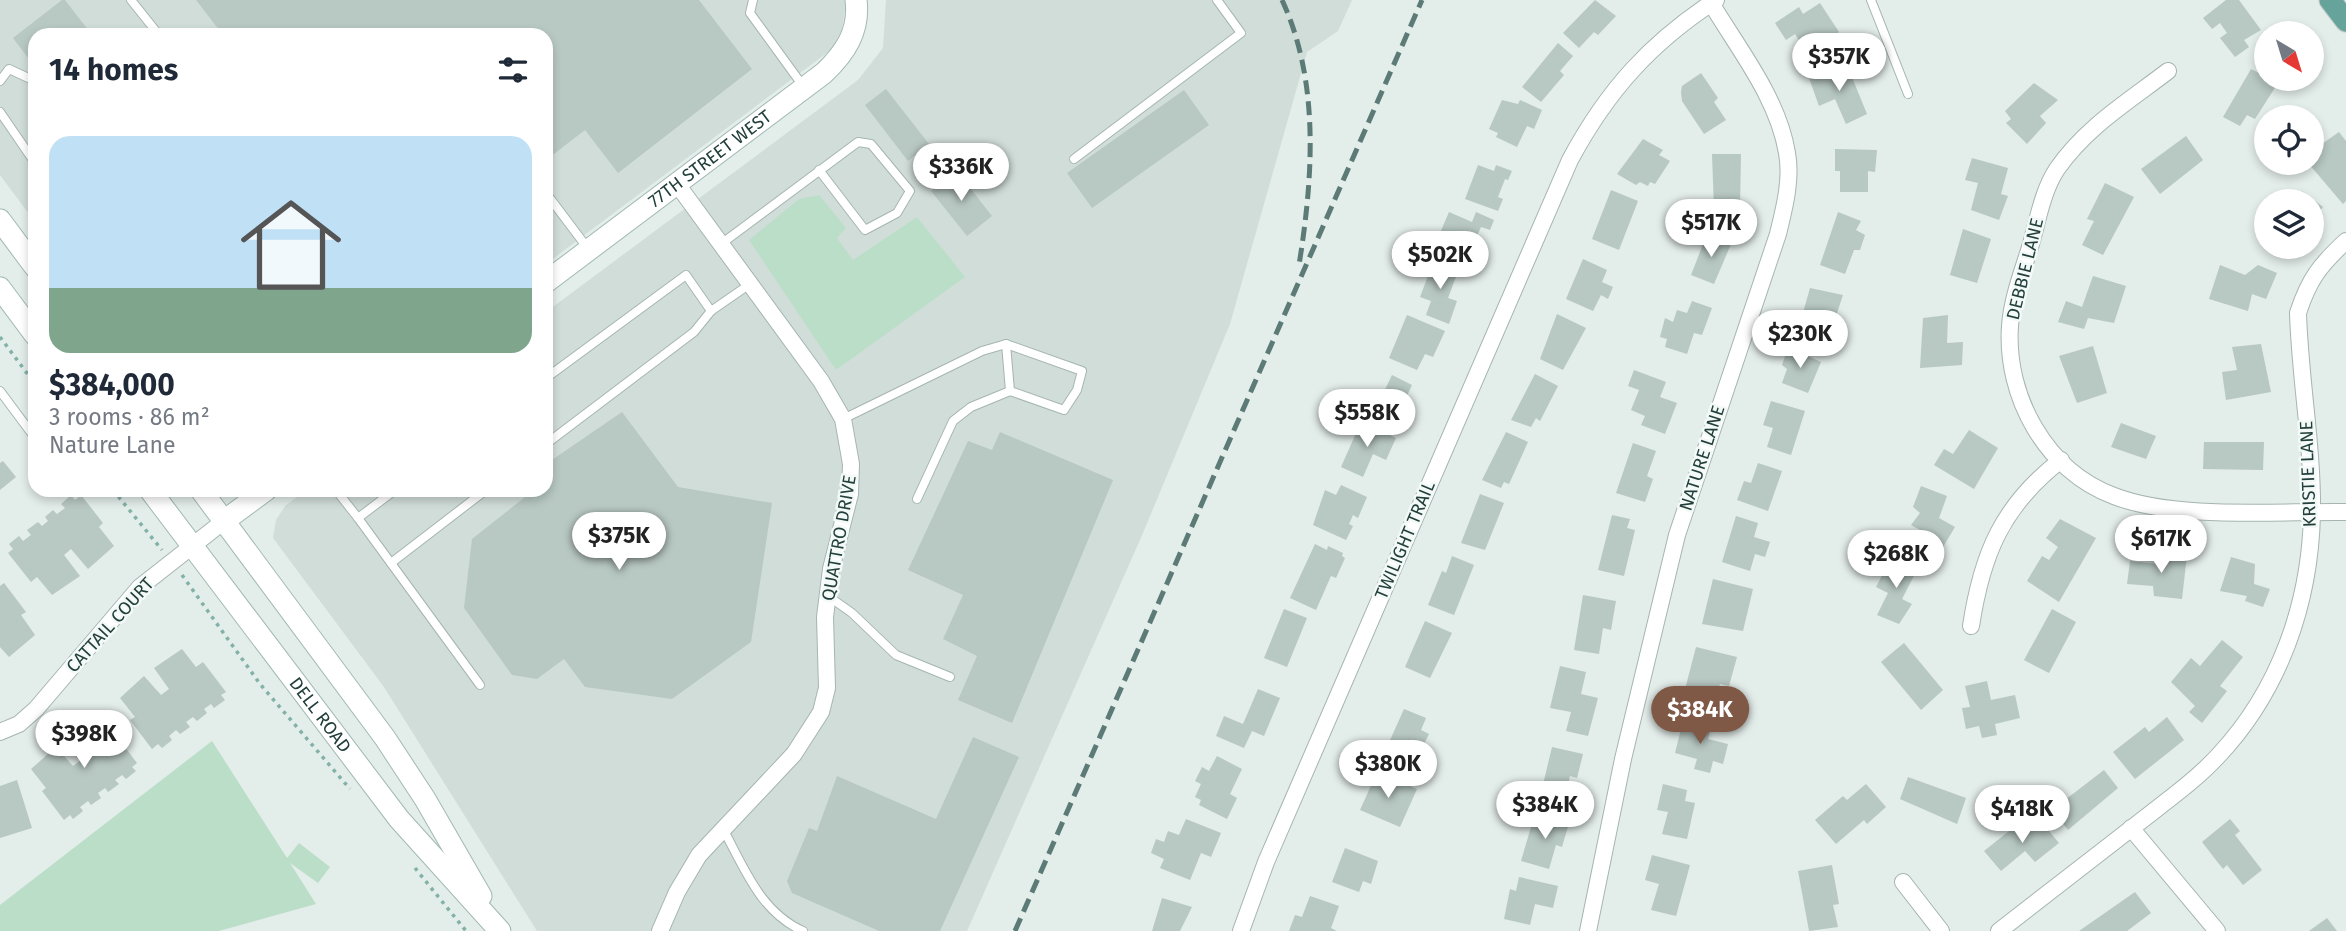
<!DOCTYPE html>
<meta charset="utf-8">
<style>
:root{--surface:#fff;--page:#f2f2f3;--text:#1f2937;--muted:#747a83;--accent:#7f5946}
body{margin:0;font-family:"Fira Sans",sans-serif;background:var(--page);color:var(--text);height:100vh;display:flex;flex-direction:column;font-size:26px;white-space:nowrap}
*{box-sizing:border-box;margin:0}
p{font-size:23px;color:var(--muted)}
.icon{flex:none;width:38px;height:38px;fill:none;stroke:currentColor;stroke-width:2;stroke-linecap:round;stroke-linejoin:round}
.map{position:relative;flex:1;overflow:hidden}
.drawer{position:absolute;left:28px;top:28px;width:525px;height:469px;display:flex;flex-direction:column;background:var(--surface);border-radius:21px;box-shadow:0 4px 10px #0003}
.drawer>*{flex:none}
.needle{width:46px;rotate:142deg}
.fabs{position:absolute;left:2254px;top:21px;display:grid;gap:14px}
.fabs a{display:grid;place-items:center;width:70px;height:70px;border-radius:50%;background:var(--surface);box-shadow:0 4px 10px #0003;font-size:35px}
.price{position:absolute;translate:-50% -60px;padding:0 16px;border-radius:24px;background:#fff;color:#222;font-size:23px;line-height:46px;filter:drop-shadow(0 2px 4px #0008)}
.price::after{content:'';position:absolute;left:50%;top:42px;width:21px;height:16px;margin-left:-10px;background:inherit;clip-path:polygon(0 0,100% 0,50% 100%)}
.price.active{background:var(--accent);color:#fff}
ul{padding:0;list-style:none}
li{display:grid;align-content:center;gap:14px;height:371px;padding:0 21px}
li span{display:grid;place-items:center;height:217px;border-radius:21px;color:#555}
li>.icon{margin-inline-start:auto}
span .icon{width:126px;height:126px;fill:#fffc;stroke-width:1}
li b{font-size:30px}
h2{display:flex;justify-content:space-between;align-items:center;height:84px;padding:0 21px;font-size:30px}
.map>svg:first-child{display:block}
</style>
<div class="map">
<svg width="2346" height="931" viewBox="0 0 2346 931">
<rect width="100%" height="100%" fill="#e3edea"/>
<g fill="#d1ddd9">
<path d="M0,0H845L846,4L842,29L832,49L546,264V35H35V222L0,175Z"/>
<path d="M886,0H1352L1338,31L1307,52L1230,324L1143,533L967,931H537L384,687L273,538L276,520L285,506L306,490H546V312L858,80L883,48Z"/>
</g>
<g fill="#bbdec9">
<path d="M819,195L846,228L837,238L853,260L917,217L965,277L836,370L749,240L799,199Z"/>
<path d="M212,741L287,858L299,843L330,867L318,883L290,863L316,904L219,931H0V905Z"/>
</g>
<g fill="#b8c8c3">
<path d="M62,0H65L92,35H35V67L13,38Z"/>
<path d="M196,0H699L752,69L618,173L585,130L546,160V35H223Z"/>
<path d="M1595,0L1616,16L1598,35L1594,32L1579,48L1563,33Z"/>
<path d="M2226,0H2239L2261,30L2244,40L2249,47L2235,57L2220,38L2227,33L2220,23L2212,29L2203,18Z"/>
<path d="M1820,3L1839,32L1807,53L1795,34L1786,40L1775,23L1799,7L1803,14Z"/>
<path d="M1558,43L1573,56L1560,71L1564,75L1541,102L1522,87Z"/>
<path d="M1847,65L1867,114L1846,124L1835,99L1819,106L1809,78Z"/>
<path d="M2251,69L2278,83L2255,119L2247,115L2240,126L2223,117Z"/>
<path d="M1701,73L1718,98L1714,102L1726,120L1704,134L1682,101L1681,92L1682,86Z"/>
<path d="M2034,83L2058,100L2040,116L2046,123L2027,144L2006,123L2011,119L2005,111Z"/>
<path d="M886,89L929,144L908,161L865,105Z"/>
<path d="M1184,90L1209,125L1092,208L1067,173Z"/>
<path d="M1502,100L1518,104L1520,100L1542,110L1534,129L1527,126L1517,147L1496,137L1498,133L1489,129Z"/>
<path d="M2339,132L2346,141V201L2343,204L2308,163H2312V151Z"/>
<path d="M2186,136L2203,160L2160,194L2141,169Z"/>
<path d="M1643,139L1663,150L1659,155L1670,161L1655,184L1650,182L1648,186L1640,182L1636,185L1617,174Z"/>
<path d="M1835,149L1877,150L1875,172L1868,171V192H1840V171H1835Z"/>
<path d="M1712,154H1741L1740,209H1714Z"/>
<path d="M1972,158L2008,168L2001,194L2008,196L1999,220L1971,210L1978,183L1965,180Z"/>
<path d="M1478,165L1494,171L1496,165L1512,171L1508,180L1505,179L1498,197L1503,199L1498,211L1465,199Z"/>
<path d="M956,170L992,216L967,236L931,191Z"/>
<path d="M2105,183L2134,197L2103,255L2082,245L2094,221L2087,219Z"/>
<path d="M1611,190L1638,201L1619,250L1592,239Z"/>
<path d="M2302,191L2323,207L2312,220V201H2293Z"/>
<path d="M1449,212L1472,222L1476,212L1494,220L1490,230L1481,227L1467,257L1437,240Z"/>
<path d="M1838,212L1861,221L1856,230L1865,235L1860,250H1854L1845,274L1820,265Z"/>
<path d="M1963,229L1991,239L1977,283L1950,275Z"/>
<path d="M1707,234L1731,244L1714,284L1691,275Z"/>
<path d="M1583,259L1607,270L1602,282L1613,287L1608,299L1601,295L1593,311L1566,299Z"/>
<path d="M1434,260L1459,269L1448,298L1457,301L1449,324L1426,315L1431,301L1420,297Z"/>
<path d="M2220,265L2245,275L2258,265L2277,273L2266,299L2252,294L2248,311L2209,299Z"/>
<path d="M2093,276L2126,286L2114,323L2088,318L2084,329L2058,322L2066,301L2082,307Z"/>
<path d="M1810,288L1843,295L1830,334L1799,327Z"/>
<path d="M1692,301L1712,308L1702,335L1694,333L1687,354L1665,347L1667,339L1660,337L1665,318L1673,322L1677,310L1687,313Z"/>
<path d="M1557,314L1586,328L1563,370L1540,359Z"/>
<path d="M1407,315L1445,331L1433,357L1425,354L1417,370L1389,358Z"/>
<path d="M1948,315L1947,343L1963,342L1962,365L1920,368L1923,318Z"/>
<path d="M2261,344L2271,392L2226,400L2222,372L2237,370L2232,347Z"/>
<path d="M2093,346L2107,393L2077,403L2059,356Z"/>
<path d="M1788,347L1821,362L1808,393L1782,383L1787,369L1782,365Z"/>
<path d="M1634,370L1666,382L1660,397L1677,403L1665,434L1641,425L1645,416L1631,410L1639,390L1628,386Z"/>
<path d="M1535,374L1558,386L1540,421L1536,418L1531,427L1511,420Z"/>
<path d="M1392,375L1412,385L1402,406L1407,408L1397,429L1372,417Z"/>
<path d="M1771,401L1805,411L1791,455L1767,447L1773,428L1763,425Z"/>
<path d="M622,412L678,487L772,503L751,642L672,699L585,687L564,659L537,679L512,675L464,608L472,539L525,497V490H546V464Z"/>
<path d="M1361,422L1396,438L1386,460L1373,454L1363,477L1341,467Z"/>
<path d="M2121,423L2156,436L2146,459L2111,447Z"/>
<path d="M1969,430L1998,448L1974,489L1934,465L1944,449L1953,454Z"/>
<path d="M1000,432L1113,480L1012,723L958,700L977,656L943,639L963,595L908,570L968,441L992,450Z"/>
<path d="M1506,432L1528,442L1509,484L1504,482L1501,488L1482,480Z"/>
<path d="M2204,442H2264L2263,470L2203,469Z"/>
<path d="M1633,443L1656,451L1647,476L1653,479L1645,502L1616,493Z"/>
<path d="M3,461L16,477L0,490V463Z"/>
<path d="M1758,463L1782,471L1768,511L1737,500L1744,481L1751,483Z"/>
<path d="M1341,485L1367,497L1358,518L1353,515L1349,524L1353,526L1346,540L1313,525L1325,490L1336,495Z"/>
<path d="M1921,486L1947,496L1939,518L1955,527L1940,552L1923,543L1927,534L1911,525L1920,513L1913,507Z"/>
<path d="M1480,494L1504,503L1485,550L1461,543Z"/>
<path d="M71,495L75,500L81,495L103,523L99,527L114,546L88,569L71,549L64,555L80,576L52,595L37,577L31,582L8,553L13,549L9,544L19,536L23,541L31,535L27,530L38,522L42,526L48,521L45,517L53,510L57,514L65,508L61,504Z"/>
<path d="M1612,515L1630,519L1627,528L1635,530L1624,576L1598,570Z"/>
<path d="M1736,516L1758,523L1754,537L1770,542L1765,557L1755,554L1750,571L1722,562Z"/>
<path d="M2060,519L2096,538L2059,602L2027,581L2042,556L2049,560L2058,547L2046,538Z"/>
<path d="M1315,544L1327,550L1328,546L1343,553L1342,556L1345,558L1336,578L1331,576L1316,610L1290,598Z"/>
<path d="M2160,552L2187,555L2182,599L2154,596L2153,586L2127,584L2130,561L2158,564Z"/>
<path d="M1452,556L1474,565L1454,615L1428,605L1442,571L1446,573Z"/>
<path d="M1892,556L1917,570L1902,599L1912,604L1899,624L1877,615L1888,593L1876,587Z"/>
<path d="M2231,557L2255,564L2254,584L2270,589L2263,607L2245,601L2247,596L2220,591Z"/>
<path d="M1713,579L1753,589L1743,631L1702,624Z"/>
<path d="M4,583L26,612L21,615L35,635L9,657L0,647V586Z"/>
<path d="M1583,595L1616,601L1611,630L1603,628L1599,654L1574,650Z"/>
<path d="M1284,609L1307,618L1287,667L1264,658Z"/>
<path d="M2052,609L2076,622L2049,673L2024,660Z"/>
<path d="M1425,621L1452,633L1430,678L1405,667Z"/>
<path d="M2222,640L2243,657L2220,686L2227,691L2202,723L2189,712L2195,706L2171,682L2191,658L2200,666Z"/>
<path d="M1904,643L1943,690L1921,710L1881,662Z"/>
<path d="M1696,647L1737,657L1729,686L1720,684L1714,705L1683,697Z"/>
<path d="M182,649L196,667L203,662L226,692L221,695L225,700L214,708L211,704L204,709L207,713L197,721L193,717L186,722L190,727L180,734L176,730L169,736L172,740L162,748L158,744L152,749L130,720L135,717L120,698L144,676L161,695L169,689L154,668Z"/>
<path d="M1560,666L1586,672L1581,694L1598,698L1588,736L1566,731L1571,712L1550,708Z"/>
<path d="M1987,681L1991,700L2015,695L2020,718L1995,724L1997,735L1982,738L1979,726L1966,729L1962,708L1970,707L1965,686Z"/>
<path d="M1258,689L1280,698L1264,736L1252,731L1244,748L1216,736L1224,716L1243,724Z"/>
<path d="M1404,709L1426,718L1421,730L1429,734L1423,746L1414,742L1408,757L1387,747Z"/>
<path d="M2167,717L2184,740L2135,779L2113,752L2145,727L2149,732Z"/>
<path d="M94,720L108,738L114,733L137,763L132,767L136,771L126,779L122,775L115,780L119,784L108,792L105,788L98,793L101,798L91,805L88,801L80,807L83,811L73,819L70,815L64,820L42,791L46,788L31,769L56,747L73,766L81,760L66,739Z"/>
<path d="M1683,721L1711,728L1708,739L1728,744L1723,764L1713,761L1710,773L1694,769L1697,759L1675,753Z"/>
<path d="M973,737L1019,757L940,931H879L792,893L787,881L809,828L817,831L837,776L936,819Z"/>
<path d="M1552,747L1583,754L1577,778L1570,776L1567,788L1574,789L1571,804L1540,797Z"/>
<path d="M1217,756L1242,769L1230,794L1237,798L1227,819L1199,805L1201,800L1195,797L1201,784L1195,781L1202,767L1209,771Z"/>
<path d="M2104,770L2118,788L2068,830L2052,810Z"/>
<path d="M1377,772L1417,789L1400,827L1360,810Z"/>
<path d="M1908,777L1966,798L1957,824L1900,799Z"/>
<path d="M17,780L32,828L0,838V786Z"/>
<path d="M1663,784L1687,790L1685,801L1695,803L1687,839L1662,834L1668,812L1657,810Z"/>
<path d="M1866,784L1886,807L1867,824L1864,820L1836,844L1815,820L1843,796L1847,800Z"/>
<path d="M1550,814L1570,820L1562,847L1556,845L1549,869L1521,861L1533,820L1547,824Z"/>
<path d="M1186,819L1221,833L1211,857L1201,853L1190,880L1160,868L1164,859L1151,853L1156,839L1164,842L1168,831L1179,835Z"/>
<path d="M2230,819L2240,831L2235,835L2262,870L2243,885L2227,865L2223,869L2202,842Z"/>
<path d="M2040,820L2059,843L2035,862L2025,851L2001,871L1984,851L2019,823L2026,832Z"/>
<path d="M1345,848L1378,861L1371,884L1363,881L1359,892L1332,882Z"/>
<path d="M1652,855L1690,865L1676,916L1651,910L1659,884L1645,880Z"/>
<path d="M1832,865L1839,904L1833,905L1838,927L1809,931L1798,871Z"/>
<path d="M1519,877L1558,886L1553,908L1535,904L1530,925L1504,919L1510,889L1516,891Z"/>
<path d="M2135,892L2151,913L2127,931H2079Z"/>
<path d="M1310,896L1339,906L1331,928L1337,931H1289L1295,915L1302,917Z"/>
<path d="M1162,898L1192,907L1180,931H1152Z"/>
<path d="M2327,918L2337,931H2309Z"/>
</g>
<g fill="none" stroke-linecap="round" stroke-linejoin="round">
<g stroke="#a5b5b2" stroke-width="10">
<g id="lane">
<path d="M131,0L159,35"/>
<path d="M753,0L750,13L803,86"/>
<path d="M1871,0L1908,94"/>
<path d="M0,81L9,69L35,81"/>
<path d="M0,112L35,163"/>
<path d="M1074,159L1241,33L1217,0"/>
<path d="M546,193L589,250"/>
<path d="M721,244L858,142L871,144L910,191L897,213L865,230L819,170"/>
<path d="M1006,344L1010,391"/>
<path d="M546,378L686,275L711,311L750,284"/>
<path d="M0,391L35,438"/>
<path d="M843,419L982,351L1006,344L1082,371L1077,390L1064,410L1010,391L971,407L953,421L917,499"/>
<path d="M546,444L694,332L711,311"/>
<path d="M336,490L358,518L395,490"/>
<path d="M358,518L480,685"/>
<path d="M391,563L486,490"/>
<path d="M828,596L852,613L896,655L950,677"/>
<path d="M723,829C744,867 760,912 803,931"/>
</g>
</g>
<g stroke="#a5b5b2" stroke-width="18">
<g id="street">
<path d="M2168,71C2129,101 2086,127 2057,169C2043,190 2038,219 2031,244C2023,270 2012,298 2010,326C2005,396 2046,471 2114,496C2175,520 2278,511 2346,512"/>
<path d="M1971,626C1982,554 2002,506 2061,460"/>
<path d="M0,732L19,724L36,709L140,587L224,521"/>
<path d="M2131,828L2217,931"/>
<path d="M1903,882L1941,931"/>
<path d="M660,931L677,892L699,855L794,754L821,712L827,688L825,617L831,569L850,494L851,464L843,419L821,381L677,184"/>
<path d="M1241,931L1266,862L1570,160C1607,91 1650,43 1716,0"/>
<path d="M1588,931L1623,759L1677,535L1778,234C1784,209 1792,180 1787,153C1778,98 1739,50 1711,3"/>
<path d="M1999,931C2045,895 2091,860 2137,824C2165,802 2195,781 2218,756C2280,690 2310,603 2312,514C2313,447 2300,380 2298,313C2309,279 2320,265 2346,241"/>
</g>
</g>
<g stroke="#a1b9b3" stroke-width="23">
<g id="secondary">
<path d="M0,220L35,267"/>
<path id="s1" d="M546,282L824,73C845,53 860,31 856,0"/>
<path d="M0,288L35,335"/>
<path id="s2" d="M150,490L399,819L500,931"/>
<path d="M201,490L385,738L425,799L481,896"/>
<path d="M224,521L266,490"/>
</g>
</g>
<g stroke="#c1c9c8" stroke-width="23">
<path id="primary" d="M2330,0L2346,21"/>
</g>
<g stroke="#82b1a8" stroke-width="3.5" stroke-dasharray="3.5 5" stroke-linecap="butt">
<path d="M0,337L35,384"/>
<path d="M113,490L162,550"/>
<path d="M182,575L260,684L350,789"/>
<path d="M415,868L466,931"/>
</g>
<use href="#lane" stroke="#fff" stroke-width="8"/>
<use href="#street" stroke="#fff" stroke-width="16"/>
<use href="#secondary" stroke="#fff" stroke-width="21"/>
<use href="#primary" stroke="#66a39b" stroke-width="21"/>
<g stroke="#5c7a76" stroke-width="5" stroke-dasharray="14 7" stroke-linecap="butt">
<path d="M1282,0C1320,82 1313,178 1299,265"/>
<path d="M1015,931L1422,0"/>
</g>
</g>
<g text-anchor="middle" stroke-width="5" stroke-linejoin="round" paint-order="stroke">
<g font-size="18" fill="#223f3b" stroke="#f3f9f7">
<text dy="6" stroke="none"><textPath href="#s1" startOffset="205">77TH STREET WEST</textPath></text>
<text transform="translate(2025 269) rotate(-76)" y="6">DEBBIE LANE</text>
<text transform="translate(1702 458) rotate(-72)" y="6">NATURE LANE</text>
<text transform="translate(2308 474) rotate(-92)" y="6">KRISTIE LANE</text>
<text transform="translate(839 538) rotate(-80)" y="6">QUATTRO DRIVE</text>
<text transform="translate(1405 540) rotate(-67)" y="6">TWILIGHT TRAIL</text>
<text transform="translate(110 625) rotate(-48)" y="6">CATTAIL COURT</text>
<text dy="6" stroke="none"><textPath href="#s2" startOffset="282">DELL ROAD</textPath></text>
</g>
</g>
</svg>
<div class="fabs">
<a><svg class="needle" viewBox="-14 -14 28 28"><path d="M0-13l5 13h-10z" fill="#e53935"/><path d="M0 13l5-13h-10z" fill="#747a83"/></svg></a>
<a><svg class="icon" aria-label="locate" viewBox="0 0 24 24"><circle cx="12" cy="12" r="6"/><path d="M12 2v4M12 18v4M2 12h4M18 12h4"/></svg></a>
<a><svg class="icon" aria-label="layers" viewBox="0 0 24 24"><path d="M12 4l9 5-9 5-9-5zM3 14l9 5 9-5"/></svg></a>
</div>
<b class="price" style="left:1839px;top:93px">$357K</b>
<b class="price" style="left:961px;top:203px">$336K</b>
<b class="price" style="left:1711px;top:259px">$517K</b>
<b class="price" style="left:1440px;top:291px">$502K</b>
<b class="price" style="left:1800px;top:370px">$230K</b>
<b class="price" style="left:1367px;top:449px">$558K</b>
<b class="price" style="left:619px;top:572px">$375K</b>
<b class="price" style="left:2161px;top:575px">$617K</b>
<b class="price" style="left:1896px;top:590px">$268K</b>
<b class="price active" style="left:1700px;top:746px">$384K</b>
<b class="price" style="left:84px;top:770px">$398K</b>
<b class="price" style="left:1388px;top:800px">$380K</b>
<b class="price" style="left:1545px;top:841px">$384K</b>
<b class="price" style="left:2022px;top:845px">$418K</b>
<section class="drawer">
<h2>14 homes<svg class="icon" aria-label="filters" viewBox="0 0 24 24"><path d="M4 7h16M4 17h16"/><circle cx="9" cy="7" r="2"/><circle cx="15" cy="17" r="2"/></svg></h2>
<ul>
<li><span style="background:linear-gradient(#bfe0f5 70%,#7fa58c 0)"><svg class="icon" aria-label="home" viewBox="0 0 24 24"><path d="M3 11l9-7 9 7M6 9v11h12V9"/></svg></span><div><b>$384,000</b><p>3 rooms · 86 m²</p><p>Nature Lane</p></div></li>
</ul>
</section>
</div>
